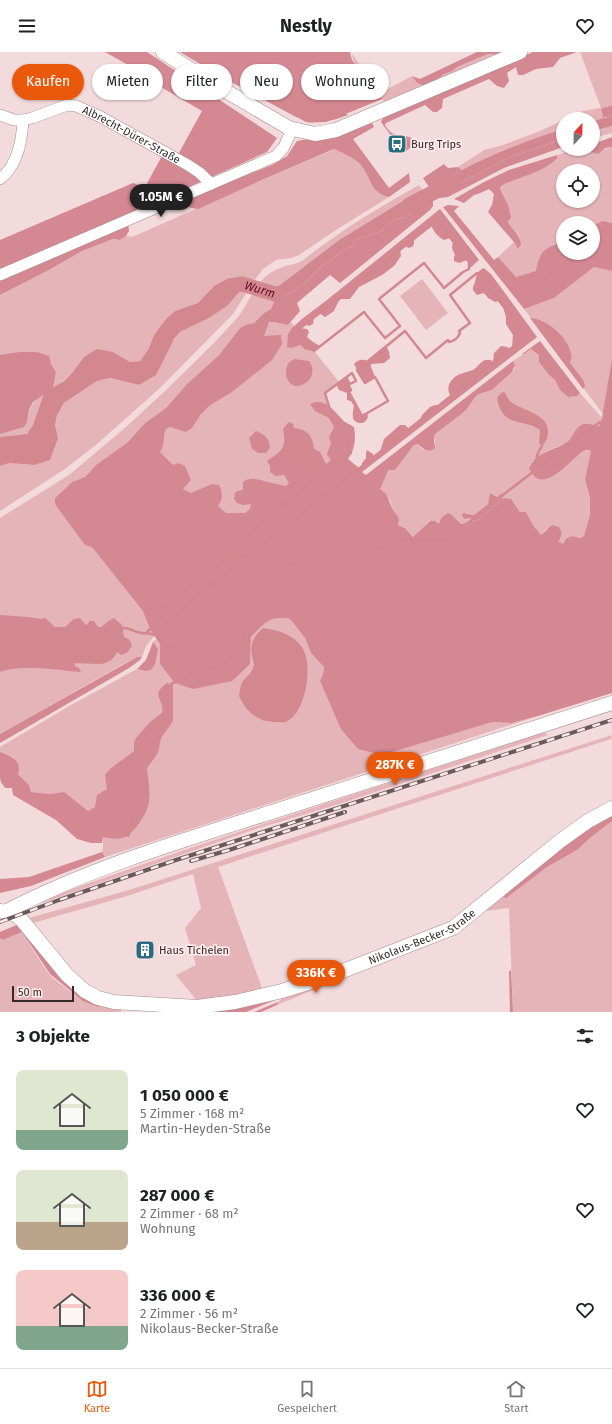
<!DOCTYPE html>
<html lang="de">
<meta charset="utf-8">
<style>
:root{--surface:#fff;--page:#f6f6f6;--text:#202124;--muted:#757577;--line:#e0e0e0;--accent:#ea580c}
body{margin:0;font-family:"Fira Sans",sans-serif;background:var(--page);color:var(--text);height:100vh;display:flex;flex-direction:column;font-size:15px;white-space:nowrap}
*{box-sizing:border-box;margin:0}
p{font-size:13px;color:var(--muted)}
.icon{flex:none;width:22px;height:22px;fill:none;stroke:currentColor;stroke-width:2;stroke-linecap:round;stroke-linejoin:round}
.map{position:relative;height:960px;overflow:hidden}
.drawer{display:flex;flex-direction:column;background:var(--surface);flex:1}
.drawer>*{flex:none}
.top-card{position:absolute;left:12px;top:12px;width:400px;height:36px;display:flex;gap:8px}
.needle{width:26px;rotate:22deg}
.fabs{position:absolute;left:556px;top:60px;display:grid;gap:8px}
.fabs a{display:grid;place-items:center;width:44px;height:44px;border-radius:50%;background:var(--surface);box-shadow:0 1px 3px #0004;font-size:20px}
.scale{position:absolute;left:12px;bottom:10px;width:62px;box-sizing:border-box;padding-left:4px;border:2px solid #342a2b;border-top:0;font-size:11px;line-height:14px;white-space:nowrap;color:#342a2b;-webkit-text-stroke:3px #fde9ea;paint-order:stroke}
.price{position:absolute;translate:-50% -34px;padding:0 9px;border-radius:14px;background:var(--accent);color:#fff;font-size:13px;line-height:26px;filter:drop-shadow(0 1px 2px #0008)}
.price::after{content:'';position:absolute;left:50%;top:24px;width:12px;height:9px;margin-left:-6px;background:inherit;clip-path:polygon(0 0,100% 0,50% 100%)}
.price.current{background:#222;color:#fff}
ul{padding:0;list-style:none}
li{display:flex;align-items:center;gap:12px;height:100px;padding:0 16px}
li span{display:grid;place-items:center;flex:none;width:112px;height:80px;border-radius:8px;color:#555}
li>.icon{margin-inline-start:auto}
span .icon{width:48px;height:48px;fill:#fffc;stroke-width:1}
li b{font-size:17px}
h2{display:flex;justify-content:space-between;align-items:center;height:48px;padding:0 16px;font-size:17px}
.chip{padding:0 14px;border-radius:18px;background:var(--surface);box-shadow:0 1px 3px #0004;font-size:14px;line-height:36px}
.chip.current{background:var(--accent);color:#fff}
header{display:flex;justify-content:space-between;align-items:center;height:52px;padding:0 16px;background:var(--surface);font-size:18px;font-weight:700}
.tab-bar{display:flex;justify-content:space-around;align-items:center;height:56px;border-top:1px solid var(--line);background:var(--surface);font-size:11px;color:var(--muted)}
.tab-bar a{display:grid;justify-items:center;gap:2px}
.tab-bar .current{color:var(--accent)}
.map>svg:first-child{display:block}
</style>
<header><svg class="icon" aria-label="menu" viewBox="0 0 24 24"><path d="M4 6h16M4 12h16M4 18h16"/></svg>Nestly<svg class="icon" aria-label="heart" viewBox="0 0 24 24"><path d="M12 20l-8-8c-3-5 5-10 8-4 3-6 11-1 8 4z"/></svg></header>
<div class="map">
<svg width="612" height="960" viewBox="0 0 612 960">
<rect width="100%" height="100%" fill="#f3dadc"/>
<g fill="#e5b4b8" fill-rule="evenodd">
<path d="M580,0H612V53L607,54L602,67L593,69V67H566L583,59L601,56Z"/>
<path d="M352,2L374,31C365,29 352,11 352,2Z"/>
<path d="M488,2H496L500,3L385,51L382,47V40L412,24L417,31L453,19L457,15Z"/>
<path d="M563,68V77L505,98L462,118L458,115L484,98L503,93L540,79Z"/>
<path d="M612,74V81L593,86V79Z"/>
<path d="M612,95V189L593,193V171H563V201L544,217L516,225L498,205L514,190L518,197L519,183C505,170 510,172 508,155C507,149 502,142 500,137L501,134L557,106V103L576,97H589L591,100ZM563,119H593V149H563Z"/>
<path d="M335,97C343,101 352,105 359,111C371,123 369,141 389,145L339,176L299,203L291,206L276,208L263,217L254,229L243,226L214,234L198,251L175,259L166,267L154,283L148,298L140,309L130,310L113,300L84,305C74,319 68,327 53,336L56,320L51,312L0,303V243L49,218L82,199L113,187L120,188L126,184L132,185L264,127Z"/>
<path d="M419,133L423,139L406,147L339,188L280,233L267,237L258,233C263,226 270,220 278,217C285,213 294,213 302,209C338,180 378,156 419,133Z"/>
<path d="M594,215L612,219V306L603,362L524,257L554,246Z"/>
<path d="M422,227L448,261L426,278L400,244Z"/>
<path d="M242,237L248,238L233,262L160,336L97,392L65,417L0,459V414L10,411L34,413L58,386L55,373L57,363L64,351L97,329L110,326L139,333L180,280L207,267L237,243Z"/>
<path d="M253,241L275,248L271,257L264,261L254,271L248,272L240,276L219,303L187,332L166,356L145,371L128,390L96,413L85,425L72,430L55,446V451L264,281L269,270H273L288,273L291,270L339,330L325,341L330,358L351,401L151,579L154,584L146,594L142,605H137L123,612L0,682V466L69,423L126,375L164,340L212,293L239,264Z"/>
<path d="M531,297L539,303V310L549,323L555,328L560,338L568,345L577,344L580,341L602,366L599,374L584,372L577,376L573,384L566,391L549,398L532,410L555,423C564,415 579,397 591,399L585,427L590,446V463L584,484L579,486L575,485L563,492L559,491L562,481L546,477L541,483L533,473L526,460H520L511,447L501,445L502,442L497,445L490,441L488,452L474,463L466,461L469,466L474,469L461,472L452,463L439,473L429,469L414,485L405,476L397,472L399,466L393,458L391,450L380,437C384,431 385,423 389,418L395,417L413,394L417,392L424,398L435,391V382L459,364L466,358L475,345L479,342L492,338L514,318L515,313L513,309Z"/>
<path d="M44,341L33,373L27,383L0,385V382L27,370C29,357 32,349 44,341Z"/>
<path d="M279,565L290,567L305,586L311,601L324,615L323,622L320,629L324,637L492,670L512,671L538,664L105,805L102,800L103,796V785L64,740L49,742L31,740L29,733L18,722L13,705L0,700V695L71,653L137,617L145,619L158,597L153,590L156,587L160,592V612H250L251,585L267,568Z"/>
<path d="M544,680L548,683L336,753L256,777L42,851V848L46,846L190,796Z"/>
<path d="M612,683L611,687L218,815L263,939L198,950L176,923L196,913L185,876L201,856L193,822L127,844L33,871L29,866L129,838Z"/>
<path d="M612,769V960H513L509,856L486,859V855L547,815L577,798L590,786Z"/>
<path d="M22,880C31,894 39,909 49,922C57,931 87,952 98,955L100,952L121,955V960H0V886L3,888Z"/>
<path d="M325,931L328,932L277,953C280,942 314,934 325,931Z"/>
</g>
<g fill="#d48891">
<path d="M105,0H147L277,86L267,100L0,219V188L133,131L145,135L162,104L174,110L202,59L154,31L153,27Z"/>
<path d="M180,0H350L352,8L369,30L375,33L382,47L326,70L311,69L296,65L222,25Z"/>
<path d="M477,0H512L500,3L496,2H488L457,15L453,19L444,22L432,31L425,34L417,31L412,24L420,27Z"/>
<path d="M533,0H577L560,6L553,15L536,17L523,23H518L516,15L507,21L509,29L504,36L497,34L489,27L443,47L442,56L437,60H433L425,53L386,71L385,73C393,88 402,80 413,87L411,95L404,101L381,70L383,66Z"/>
<path d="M612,53V64L602,66L603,63L601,57Z"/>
<path d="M372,71L374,75L353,87L389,136L409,121L410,130L389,145C369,141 371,123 359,111C352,105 343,101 334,97L264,127L198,157L191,156L181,150L274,112L287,104L297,89L347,80Z"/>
<path d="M612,85V95L605,96L598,102L591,100L589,97H593V92Z"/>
<path d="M563,87V95L504,116L448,145L439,146L434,142L458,132L510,105Z"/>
<path d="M557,103V106C545,120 518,125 501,134L500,137L508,153L511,165L508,170C513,179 519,181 521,192L518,197L514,190L488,160L492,153L494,142L489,137L478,142L474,143L464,151L454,147L484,130L509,118Z"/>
<path d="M444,112L448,116L458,115L462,118L441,131L429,135L423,126Z"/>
<path d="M430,147L433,149V154L430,158L340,231L330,223L297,251L300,259L288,273L273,270H269L264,284L281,283L282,292L272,308L232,340L209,354L201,362L192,376L186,380L170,375L166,377C162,384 166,392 160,400L173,413L178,411L185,414L191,428L183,437L191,441L212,432L219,433C223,441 223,447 218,454L226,461H245L250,457L251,452L243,453L237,451L234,447L235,441L237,439L243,438V430C253,423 261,429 272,431C277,432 281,433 286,434L289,431L284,423L276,424L270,420V414L267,409C282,398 287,397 283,377L289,370L293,372L294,376C307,377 313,384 314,397L320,400L326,412L331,408L327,402L331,391L329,385L334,375L329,366L315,359L310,352C326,344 335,361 345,370C348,372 351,373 354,375C356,387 355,397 348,407L359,416L362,414V411L366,406V401L367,398L373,402L374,405L380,400L384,387L400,373H405L409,377L420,368L422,363L430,355L435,353H439L451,344C445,337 450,327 458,323C462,321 468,320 473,318C477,316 480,310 485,308H491L493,310L494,301L501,294L507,295L510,297L512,295L513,283L506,272V265L503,255L498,249L495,250L488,246L484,241L477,243L473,238V235L475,230L477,221L483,216L485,217L491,222L537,285L362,420L366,423L513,309L515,313L512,320L492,338L479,342L475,345L466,358L459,364L435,382L434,389L435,396C427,402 424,396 417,392L413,394L395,418H389C385,423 384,431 380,437L386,442L393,458L399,466L398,473L405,476L413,485L430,469H435L439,472L441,466L448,461L452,463L461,472L478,468L504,446L511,447L520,460H526L533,473L541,483L552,473L559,475L562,481L559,490L563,492C567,484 571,483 580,486L584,484L590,463V446L585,427L591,399L587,398L582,400C572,407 549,436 535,425C533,423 531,419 529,417C536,399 554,399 567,390C573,386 574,377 581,373C586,370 593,373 599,374L602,366L612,306V641L538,664L512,671L492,670L382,703L358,697L341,677L320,629L323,622L324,615L311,601L305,586L290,567C269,563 265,571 251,585L250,612L232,629L193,637L175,631L160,612V592L151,579L143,559L92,495L85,493L57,455L55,451V446L72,430L85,425L96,413L128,390L145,371L166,356L187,332L219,303L240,276L248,272L254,271L264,261L271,257L275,248L287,243L305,231L323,213L330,209L343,198L351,195L356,187C365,186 373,181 382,179C387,170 397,165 407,165L411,160Z"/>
<path d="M448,153L459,154L454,159L494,208L498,205L516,225L536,219C540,197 544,198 563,189V201H593V174L602,169L612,171V219L594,215L554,246L524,257L443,155Z"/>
<path d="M440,157L479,208L469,217V210L467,208L459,211L454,209V205L455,203L452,196L453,189L450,186L444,188C437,184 434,180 431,173L414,186V192L412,195L408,196L405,193L400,197L401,204L394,214L382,223L359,235L350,247H341L338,250L334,259L325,265L319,261L314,265L313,272L309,274L305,272L300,276L307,277L309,280L307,285L313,290L320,294L314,299L306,298L300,293L291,296L287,295L288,282L292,276L302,267L327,248Z"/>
<path d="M128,172L129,179L126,184L120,188L113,187L82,199L49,218L0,243V227Z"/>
<path d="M530,266C546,266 569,286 571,302C572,305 571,308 570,311L583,328L585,334L583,337Z"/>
<path d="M540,289L580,341L577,344L568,345L560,338L555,328L549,323L539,310V303L531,297L524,302H522Z"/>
<path d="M386,293L389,300L390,306L384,311L371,312V315L375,325L365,331L354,312C359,307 362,307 368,309Z"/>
<path d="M20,300H37L49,304L51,312L56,320L53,336L33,350L29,358L27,370L24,375L0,382V303Z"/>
<path d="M295,307L309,309C324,330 285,348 286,318C287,312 289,309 295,307Z"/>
<path d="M347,324L351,332L348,334L351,338L349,340L362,364L367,361C369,366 367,368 363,371C351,372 352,363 354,354L351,349L347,348V341L339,338L336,332Z"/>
<path d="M256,379C264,382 270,387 270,396L266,401H258L252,397L249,386Z"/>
<path d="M0,563L28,565L41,567L45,566L55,575H65L74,567L80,566L86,573L88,572L89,569H94L98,575H101L110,568L114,566L122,573L124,585L129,587L132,594L127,601L121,603L113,597L0,578Z"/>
<path d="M153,590L158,597L155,612L151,618L145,619L137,617L146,608Z"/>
<path d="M0,596L74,607L75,614L79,616L81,619L80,620C60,618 18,612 0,620Z"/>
<path d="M137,605H142L140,608L129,616L0,691V682Z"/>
<path d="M167,631L173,633V669L169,675L161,686L158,701L147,716C148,729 152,745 147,757C144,765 133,782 125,785C118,788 109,786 103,785L102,791H91L77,787L56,768L13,743L12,736H5L1,730L0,726V700C11,704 22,708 18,722L29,733L31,740L49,742L64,740L88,759L95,755L97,743L107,737L105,723L110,717L134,699V690L136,686L150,670L162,661C165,646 149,644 167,631Z"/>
<path d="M612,761V769L590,786L577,798L547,815L506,846L501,844L560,796Z"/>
<path d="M102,800L105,805L31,834L0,841V827L29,825Z"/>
<path d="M19,872L100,952L98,955L83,949L50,922L22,880L3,888L0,886V880Z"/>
<path d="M511,918L513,960H510L509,920Z"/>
<path d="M277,947L246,960H194Z"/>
<path d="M278,950L277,953L261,960H254Z"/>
</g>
<g fill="#d38890">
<path d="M273,17L348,63C334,68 321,72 306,70L247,38C253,25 259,22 273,17Z"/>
<path d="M612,64V74L593,79V69Z"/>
<path d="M563,77V87L510,105L458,132L434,142L429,135C441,131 451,125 462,118C494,101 529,88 563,77Z"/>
<path d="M423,139L430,147L411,160L407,165C397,165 387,170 382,179C373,181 365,186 356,187L351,195L343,198L330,209L323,213L305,231L287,243L275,248L253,241L258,233L267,237L280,233L339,188L406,147Z"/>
<path d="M229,226H243L254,229L248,238L242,237L227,254L207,267L180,280L174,287L156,323L139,333L110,326L97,329L64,351L57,363L55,373L58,386L50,408L34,413L10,411L0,414V385L27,382L33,373L44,341L64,329L72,321L84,305L97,297L113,300L130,310L140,309L148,298L154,283L166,267L175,259L198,251L214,234Z"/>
<path d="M504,340C507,343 508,348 511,350C523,359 549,362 548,380C548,386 546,389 542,394L539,391L540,378C523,365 502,377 497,346L501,341Z"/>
<path d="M295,388L316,414L307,422L286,396Z"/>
<path d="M490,441L497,445L502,441L501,445L504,446L478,468L474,469L469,466L464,467L462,463L463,461L474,463L488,452Z"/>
<path d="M0,574L105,578L114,581L120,592C117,603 113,609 102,612L0,609Z"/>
<path d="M263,576C278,578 295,583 303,597C313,614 306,661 286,670C283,671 279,670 277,670C258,670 247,661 239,644C240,640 240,633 243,629C247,624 251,622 253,616C255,612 253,609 252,604C250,591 254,584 263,576Z"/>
</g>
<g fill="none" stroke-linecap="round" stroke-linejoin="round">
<g stroke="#d38890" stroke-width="2.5">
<path d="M434,171L440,172L442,175L469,210V217L463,220L444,236L424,211L379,247L400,274L385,286L364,260L314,299L298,278Z"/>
<path d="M593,194L606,191L612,193"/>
<path d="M477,221L523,279V283L518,291L247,505L241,502L234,508V514L167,569C161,568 159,565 159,559L225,507L230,506L239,498C238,489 246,484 252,479L343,403L345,405L351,401L330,358L325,341L352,321L356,329L348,333L351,338L349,340L362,364L388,349L375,325L365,331L357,318L405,279L426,306L448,288L449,290C455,289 458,286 460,281L459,279L470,271L450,243Z"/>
<path d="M519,242L545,227L575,201"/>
<path d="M607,355L612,330"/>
<path d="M538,416C535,407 537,401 542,394"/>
<path d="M499,446L538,416L600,370"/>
<path d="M147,580L160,567"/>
<path d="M114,581C127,570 129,580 142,581C147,582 149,580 154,583"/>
<path d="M158,587C167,597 170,594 181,593L188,598L198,620"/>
<path d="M128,784L142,711L165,671L171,632L198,620L223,614L241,593L248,562L260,531L268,521L276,515L296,512L320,519L364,501L398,489L447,487L473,467"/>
</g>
<g stroke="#d38890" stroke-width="15">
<path d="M409,153L452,131"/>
<path id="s1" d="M231,234L242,232L275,242"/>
</g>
<g stroke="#a68f91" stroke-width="12">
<g id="minor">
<path id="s2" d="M0,63L14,68H23L32,66L67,53L76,54L99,64L188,113L200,121L211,132"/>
<path d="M0,127C17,114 22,90 23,68"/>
<path d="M0,223L276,104L284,95L292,77"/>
</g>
</g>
<g stroke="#a68f91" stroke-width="15">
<g id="major">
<path d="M163,0L219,35L289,76L315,82L336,78L520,0"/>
<path id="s3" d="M0,859C9,859 14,862 21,867L67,923L85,939L98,946L114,950L197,955L235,950L282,939L330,924L453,876L560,789L588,769L612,756"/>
<path d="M7,859C92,815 184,788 275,759C387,723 500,687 612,651"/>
</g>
</g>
<use href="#minor" stroke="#fff" stroke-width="11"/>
<use href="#major" stroke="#fff" stroke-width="14"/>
<g stroke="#695a5c" stroke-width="4">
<g id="rail">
<path d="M191,809L229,798L345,760"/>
<path d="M0,870L59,848L176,808L612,668"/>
</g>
</g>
<use href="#rail" stroke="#fde9ea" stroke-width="2.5" stroke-dasharray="8" stroke-linecap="butt"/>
</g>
<defs>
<g id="bus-square" transform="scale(1)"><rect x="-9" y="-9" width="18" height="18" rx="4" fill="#2c6c81" stroke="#fde9ea"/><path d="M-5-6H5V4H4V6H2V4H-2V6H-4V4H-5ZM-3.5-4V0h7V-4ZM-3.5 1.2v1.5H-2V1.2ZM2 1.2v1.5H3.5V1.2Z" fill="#fff"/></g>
<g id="building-square" transform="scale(1)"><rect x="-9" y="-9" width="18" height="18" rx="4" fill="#2c6c81" stroke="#fde9ea"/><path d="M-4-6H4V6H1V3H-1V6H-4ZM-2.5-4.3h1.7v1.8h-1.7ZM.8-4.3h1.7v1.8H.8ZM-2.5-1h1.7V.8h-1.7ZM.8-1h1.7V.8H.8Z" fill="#fff"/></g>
</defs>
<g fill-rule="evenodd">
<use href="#bus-square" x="397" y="92"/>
<use href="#building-square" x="145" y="898"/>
</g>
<g text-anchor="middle" stroke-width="3.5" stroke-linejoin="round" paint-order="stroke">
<g font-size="11" fill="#342a2b" stroke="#fde9ea">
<text dy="4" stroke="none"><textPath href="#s2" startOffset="142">Albrecht-Dürer-Straße</textPath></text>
<text dy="4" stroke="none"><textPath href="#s3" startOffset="471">Nikolaus-Becker-Straße</textPath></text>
</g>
<g font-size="11" fill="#342a2b" stroke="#fde9ea" text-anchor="start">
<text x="411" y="96">Burg Trips</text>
<text x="159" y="902">Haus Tichelen</text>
</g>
<g font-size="12" font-style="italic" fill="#640823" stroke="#fde9ea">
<text dy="4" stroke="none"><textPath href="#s1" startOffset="30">Wurm</textPath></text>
</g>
</g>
</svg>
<div class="fabs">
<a><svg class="needle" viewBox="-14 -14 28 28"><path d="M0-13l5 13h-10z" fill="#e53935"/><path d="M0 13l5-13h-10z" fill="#757577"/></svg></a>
<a><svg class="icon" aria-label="locate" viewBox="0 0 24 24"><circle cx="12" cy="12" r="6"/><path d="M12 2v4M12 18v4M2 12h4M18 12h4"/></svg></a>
<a><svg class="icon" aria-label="layers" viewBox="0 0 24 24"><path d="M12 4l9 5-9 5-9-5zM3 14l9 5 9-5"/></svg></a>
</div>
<div class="scale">50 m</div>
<b class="price current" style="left:161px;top:166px">1.05M €</b>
<b class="price" style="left:395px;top:734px">287K €</b>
<b class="price" style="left:316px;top:942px">336K €</b>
<div class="top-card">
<a class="chip current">Kaufen</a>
<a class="chip">Mieten</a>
<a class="chip">Filter</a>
<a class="chip">Neu</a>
<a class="chip">Wohnung</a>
</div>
</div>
<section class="drawer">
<h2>3 Objekte<svg class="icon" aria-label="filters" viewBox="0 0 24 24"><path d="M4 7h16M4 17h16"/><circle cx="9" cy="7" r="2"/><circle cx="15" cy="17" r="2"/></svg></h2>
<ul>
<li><span style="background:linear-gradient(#dfe7d0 75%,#7fa58c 0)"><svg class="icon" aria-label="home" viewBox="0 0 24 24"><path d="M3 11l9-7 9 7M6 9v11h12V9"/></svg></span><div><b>1 050 000 €</b><p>5 Zimmer · 168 m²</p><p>Martin-Heyden-Straße</p></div><svg class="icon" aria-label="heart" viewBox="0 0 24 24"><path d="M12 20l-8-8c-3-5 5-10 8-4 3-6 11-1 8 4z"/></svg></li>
<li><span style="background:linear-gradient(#dfe7d0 65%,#b9a48a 0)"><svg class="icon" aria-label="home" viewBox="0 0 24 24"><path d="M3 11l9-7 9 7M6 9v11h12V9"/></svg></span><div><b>287 000 €</b><p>2 Zimmer · 68 m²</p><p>Wohnung</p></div><svg class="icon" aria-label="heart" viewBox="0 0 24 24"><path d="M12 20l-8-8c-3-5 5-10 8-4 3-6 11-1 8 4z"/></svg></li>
<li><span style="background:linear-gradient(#f6c9c9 70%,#7fa58c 0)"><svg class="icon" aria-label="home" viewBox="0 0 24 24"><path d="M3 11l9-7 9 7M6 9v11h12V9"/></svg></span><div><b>336 000 €</b><p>2 Zimmer · 56 m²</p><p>Nikolaus-Becker-Straße</p></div><svg class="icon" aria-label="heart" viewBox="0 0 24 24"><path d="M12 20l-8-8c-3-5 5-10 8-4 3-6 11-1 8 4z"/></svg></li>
</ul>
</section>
<nav class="tab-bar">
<a class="current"><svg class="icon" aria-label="map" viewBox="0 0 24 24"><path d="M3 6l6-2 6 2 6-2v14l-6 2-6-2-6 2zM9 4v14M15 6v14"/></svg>Karte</a>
<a><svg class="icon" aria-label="saved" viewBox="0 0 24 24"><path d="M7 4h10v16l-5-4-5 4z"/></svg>Gespeichert</a>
<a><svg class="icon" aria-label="home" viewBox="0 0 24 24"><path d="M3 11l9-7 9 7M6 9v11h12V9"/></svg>Start</a>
</nav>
